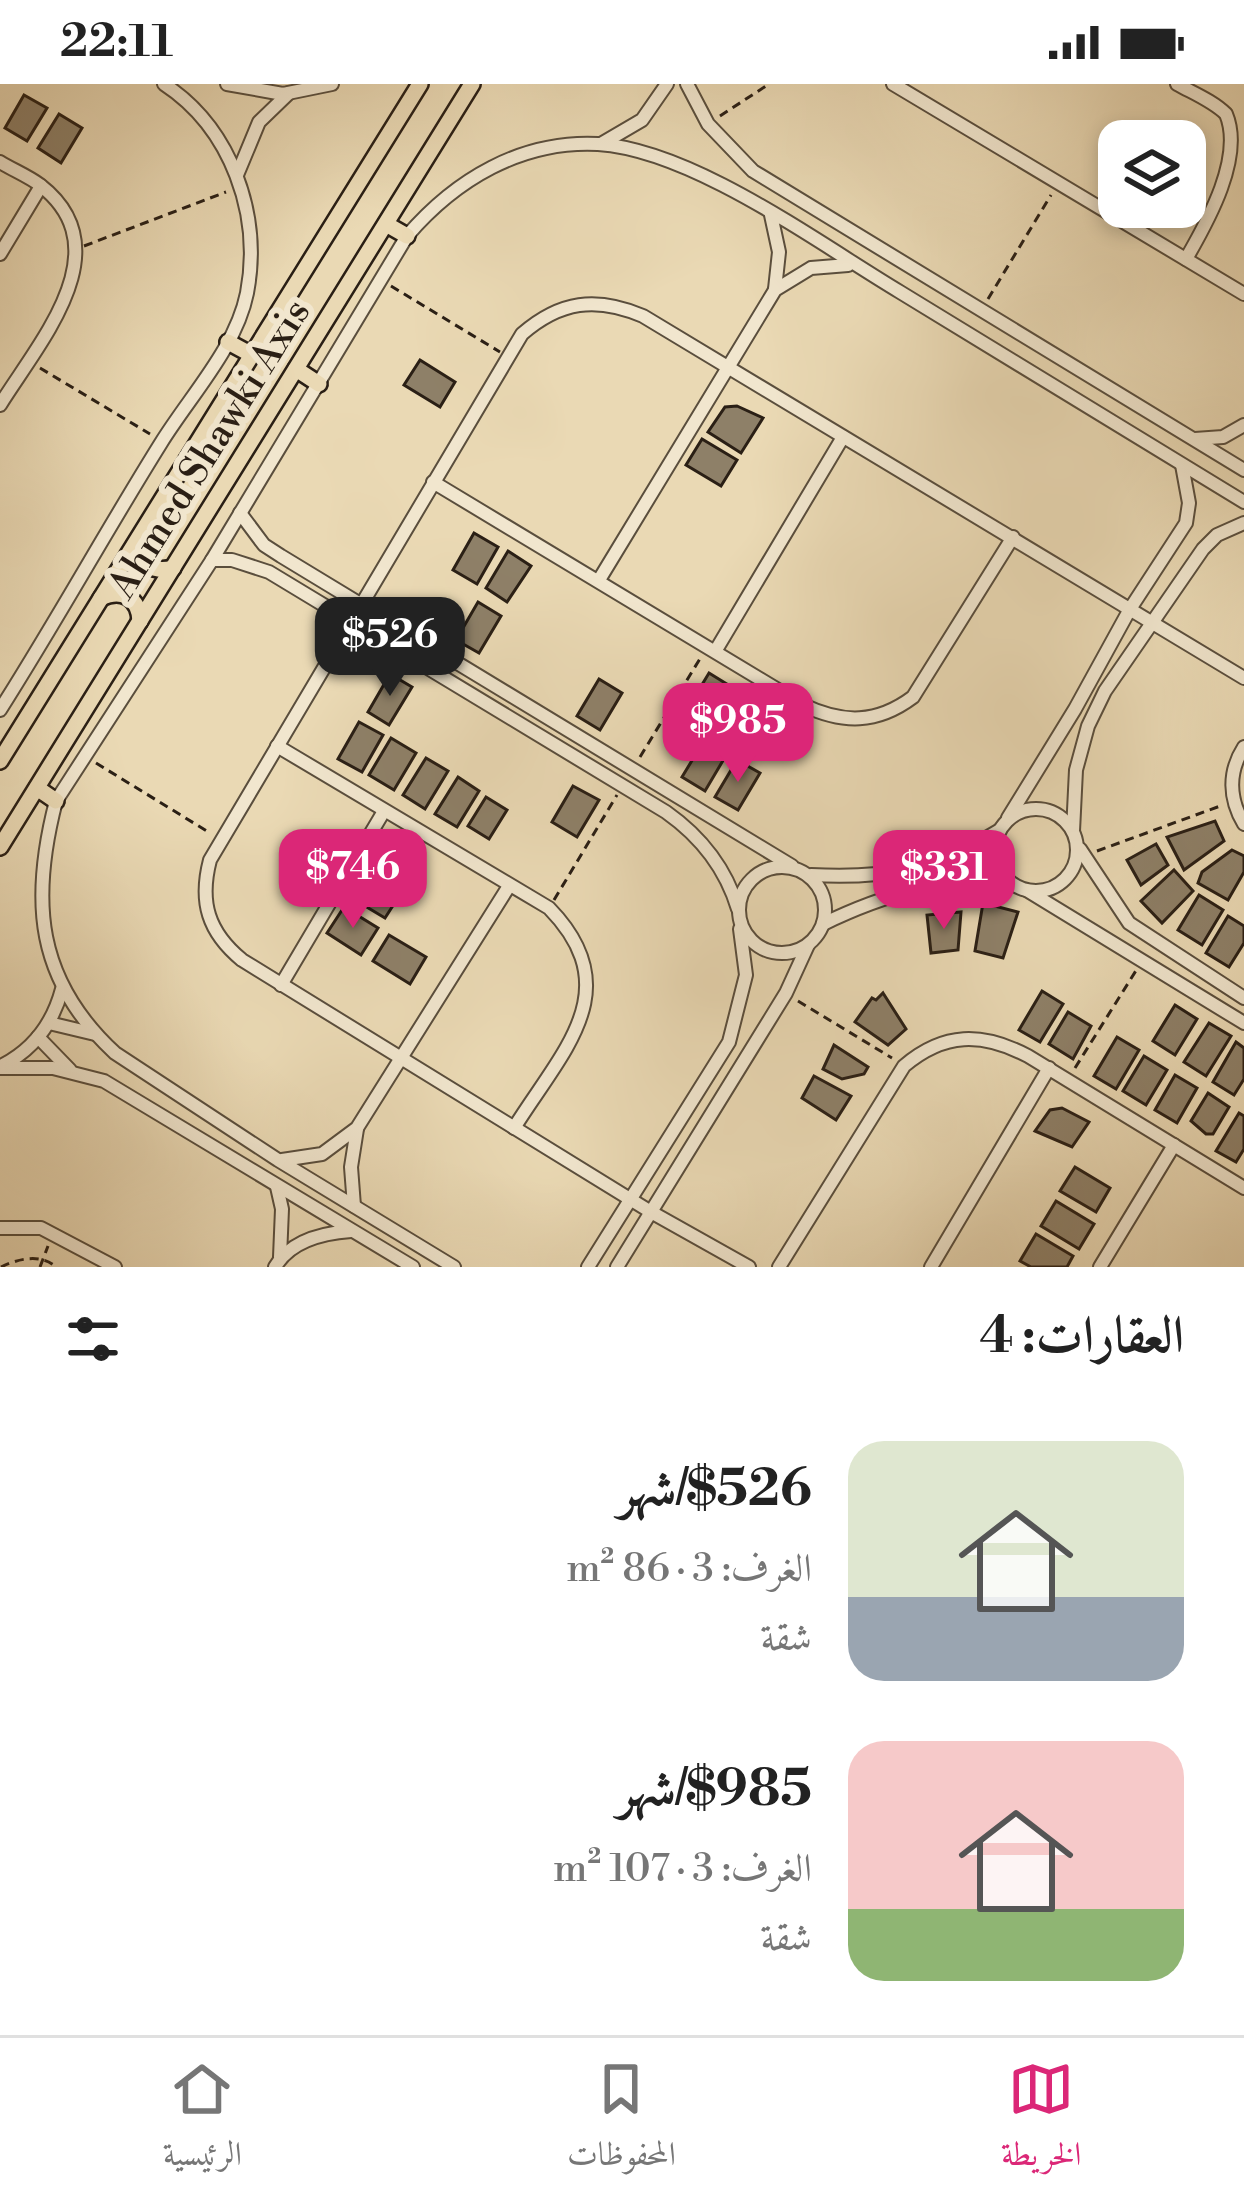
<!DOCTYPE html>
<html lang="ar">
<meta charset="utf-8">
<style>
:root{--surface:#fff;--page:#f6f6f6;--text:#222;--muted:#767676;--line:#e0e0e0;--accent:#db2777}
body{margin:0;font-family:"Libre Bodoni",Amiri,serif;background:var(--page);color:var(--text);direction:rtl;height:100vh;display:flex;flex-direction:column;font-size:45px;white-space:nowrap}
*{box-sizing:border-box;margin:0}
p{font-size:39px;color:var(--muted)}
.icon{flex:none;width:66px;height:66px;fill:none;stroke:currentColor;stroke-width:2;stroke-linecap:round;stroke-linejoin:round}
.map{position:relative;height:1183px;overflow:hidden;direction:ltr}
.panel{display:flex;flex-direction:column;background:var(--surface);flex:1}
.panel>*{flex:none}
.fabs{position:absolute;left:1098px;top:36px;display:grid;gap:24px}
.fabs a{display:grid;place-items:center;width:108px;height:108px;border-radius:24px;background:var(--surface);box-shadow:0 6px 18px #0003;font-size:60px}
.price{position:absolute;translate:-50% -102px;padding:0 27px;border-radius:24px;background:var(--accent);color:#fff;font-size:39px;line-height:78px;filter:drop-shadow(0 3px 6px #0008)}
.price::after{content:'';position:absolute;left:50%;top:72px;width:36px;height:27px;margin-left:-18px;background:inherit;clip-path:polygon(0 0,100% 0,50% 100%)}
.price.selected{background:#222;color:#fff}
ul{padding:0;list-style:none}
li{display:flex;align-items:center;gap:36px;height:300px;padding:0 60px}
li span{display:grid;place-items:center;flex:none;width:336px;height:240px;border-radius:36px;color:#555}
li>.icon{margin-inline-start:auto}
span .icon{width:144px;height:144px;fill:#fffc;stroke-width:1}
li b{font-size:51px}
h2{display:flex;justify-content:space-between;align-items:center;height:144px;padding:0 60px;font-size:51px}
.status{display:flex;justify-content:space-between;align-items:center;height:84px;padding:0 60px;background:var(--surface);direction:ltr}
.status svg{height:33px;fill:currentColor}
.menu{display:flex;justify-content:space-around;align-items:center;height:168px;border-top:3px solid var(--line);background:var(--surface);font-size:33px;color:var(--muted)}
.menu a{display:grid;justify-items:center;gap:6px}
.menu .selected{color:var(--accent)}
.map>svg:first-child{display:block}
</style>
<div class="status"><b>22:11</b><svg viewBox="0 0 49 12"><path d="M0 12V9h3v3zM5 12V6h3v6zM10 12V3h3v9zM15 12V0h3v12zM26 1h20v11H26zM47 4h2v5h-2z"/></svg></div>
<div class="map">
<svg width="1244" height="1183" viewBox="0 0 1244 1183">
<rect width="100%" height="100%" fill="#ead9b4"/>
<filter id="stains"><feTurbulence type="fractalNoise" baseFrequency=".00167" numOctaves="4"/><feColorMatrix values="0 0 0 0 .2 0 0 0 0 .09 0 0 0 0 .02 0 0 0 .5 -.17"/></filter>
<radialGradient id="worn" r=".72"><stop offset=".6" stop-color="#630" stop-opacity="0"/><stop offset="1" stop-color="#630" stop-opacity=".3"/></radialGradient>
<g fill="#8e8068" stroke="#2a1f15" stroke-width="3">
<path d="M24,11L47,24L27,57L5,44Z"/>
<path d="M59,30L82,44L61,79L38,64Z"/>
<path d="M420,276L455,298L440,323L404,301Z"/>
<path d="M737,322L763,334L741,369L708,348L725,323Z"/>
<path d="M702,355L737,376L721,402L686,381Z"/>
<path d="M474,449L498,463L477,500L453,486Z"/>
<path d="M508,467L531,482L507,518L486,504Z"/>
<path d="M478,518L501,532L479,569L456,556Z"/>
<path d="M709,589L730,602L709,636L688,624Z"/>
<path d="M390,590L412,603L389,641L368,628Z"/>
<path d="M599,595L622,609L600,646L577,632Z"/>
<path d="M359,638L383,651L362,688L338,675Z"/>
<path d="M391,654L416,669L394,706L369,691Z"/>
<path d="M705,655L728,668L705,707L682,693Z"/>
<path d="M426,674L448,687L425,725L403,711Z"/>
<path d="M737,676L760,689L738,726L715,713Z"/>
<path d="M458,693L479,707L457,743L435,730Z"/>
<path d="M573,702L599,716L577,753L552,738Z"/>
<path d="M486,713L507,726L489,755L468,742Z"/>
<path d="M1215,737L1224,757L1184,786L1167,753Z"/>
<path d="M1156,760L1168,781L1141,801L1127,776Z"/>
<path d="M1232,766L1244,772V788L1228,816L1198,799L1202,788Z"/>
<path d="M1174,786L1193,807L1162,839L1141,817Z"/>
<path d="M365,788L401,809L385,834L350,813Z"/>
<path d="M1199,811L1223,826L1202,861L1178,846Z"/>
<path d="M983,819L1018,828L1003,874L975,867Z"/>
<path d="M344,823L378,844L361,871L327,849Z"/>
<path d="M961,828L958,866L931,869L927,831Z"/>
<path d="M1228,832L1244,842V859L1229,883L1206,869Z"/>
<path d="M389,851L426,873L410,900L373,877Z"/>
<path d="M1042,907L1063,920L1040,958L1019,946Z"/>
<path d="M883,909L906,945L888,961L855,938L872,914L876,916Z"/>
<path d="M1175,921L1197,935L1175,971L1153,957Z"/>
<path d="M1068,928L1091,942L1073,975L1049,960Z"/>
<path d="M1209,939L1231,952L1206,992L1184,978Z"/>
<path d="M1117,953L1139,966L1116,1005L1094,992Z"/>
<path d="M1236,958L1244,964V995L1234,1011L1213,998Z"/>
<path d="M834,961L868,983L864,990L842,995L823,985Z"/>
<path d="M1144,972L1167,986L1146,1021L1123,1007Z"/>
<path d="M1175,991L1197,1004L1177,1039L1155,1026Z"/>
<path d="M814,992L851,1012L836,1036L802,1014Z"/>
<path d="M1208,1009L1229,1023L1213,1050H1206L1191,1037Z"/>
<path d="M1062,1024L1089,1038L1072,1063L1035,1047L1050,1026Z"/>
<path d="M1239,1029L1244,1032V1065L1236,1078L1216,1067Z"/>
<path d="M1075,1083L1110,1104L1096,1128L1060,1107Z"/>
<path d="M1056,1117L1094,1140L1079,1165L1041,1142Z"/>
<path d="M1036,1150L1073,1172L1067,1183H1031L1020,1177Z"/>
</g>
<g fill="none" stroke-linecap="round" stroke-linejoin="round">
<g stroke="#5a4e3d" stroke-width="16">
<g id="minor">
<path d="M227,0L283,10L332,0"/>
<path d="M687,0L708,40L753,87L1244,386"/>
<path d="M893,0L1244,210"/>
<path d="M1177,0C1193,9 1213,17 1226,30C1244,73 1208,137 1186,175"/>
<path d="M601,60L642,36L667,0"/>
<path d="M0,78C13,86 28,92 40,101C123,165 39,258 0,321"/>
<path d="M237,91L259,38L289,9"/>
<path d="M771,131L779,168L775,205"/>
<path d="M0,170L41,102"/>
<path d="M1195,355L1223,353L1244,341"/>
<path d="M433,398L803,621C843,640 877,640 913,613L1013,453"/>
<path d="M240,429L264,461L281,472L792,782"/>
<path d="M212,476H232L269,488L666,728C700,752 726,785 738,825"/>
<path d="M599,496L775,206L811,184L848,181"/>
<path d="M716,566L843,353"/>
<path d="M0,626C56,538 106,447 161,359C190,312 236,264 247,209C262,130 231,44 164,0"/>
<path d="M277,662L549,824C629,906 562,967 514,1044"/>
<path d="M1244,663C1228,688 1229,715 1244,740"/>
<circle cx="1036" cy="766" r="41"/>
<path d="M1008,734L1075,625L1130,525L1186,439L1189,419L1182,381"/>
<path d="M1073,747L1076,686L1088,642L1105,607L1203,465L1217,451L1244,439"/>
<path d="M1080,765L1129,839L1244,914"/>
<circle cx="782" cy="826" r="43"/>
<path d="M811,791C885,795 934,786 998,747"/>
<path d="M1028,807L1244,939"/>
<path d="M823,840C885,810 941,794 1010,798"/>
<path d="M281,901L384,727"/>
<path d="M49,939L95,950"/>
<path d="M38,953L70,986"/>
<path d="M1,982C33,966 53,939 62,905"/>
<path d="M0,984H53L104,997L413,1183"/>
<path d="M282,1076L322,1070L357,1044L509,802"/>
<path d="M277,1103L282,1125L280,1173"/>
<path d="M354,1122L351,1083L357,1045"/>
<path d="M0,1144H41L115,1183"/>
<path d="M275,1183C290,1157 323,1149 351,1147"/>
<path d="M454,1183L278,1076L115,969C36,896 30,817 56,717L212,476L407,152C455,96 521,56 598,60C693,66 818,159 900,208C1014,278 1129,348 1244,418"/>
<path d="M588,1183L729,958L746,891L740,845"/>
<path d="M617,1183L786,909L808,861"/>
<path d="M749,1183L651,1128L242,876C208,848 199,818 210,776L522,250C560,217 596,212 643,232L1244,594"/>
<path d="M779,1183L904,982C944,948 982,948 1028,972L1244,1104"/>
<path d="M931,1183L1049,984"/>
<path d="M1100,1183L1174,1061"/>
</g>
</g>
<g stroke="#2a1f15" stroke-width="20">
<g id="major">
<path d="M386,140L407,152"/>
<path d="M228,258L252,271"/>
<path d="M296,285L319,300"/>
<path d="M134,462C139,480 153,489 173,484"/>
<path d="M101,514C122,504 139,514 140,537"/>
<path d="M0,677L420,0"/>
<path d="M37,704L56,717"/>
<path d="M0,763L472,0"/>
</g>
</g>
<g stroke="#2a1f15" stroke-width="3" stroke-dasharray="9 6" stroke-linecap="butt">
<path d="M720,32L769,0"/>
<path d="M84,162L226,108"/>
<path d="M391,202L500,268"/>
<path d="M988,215L1051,111"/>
<path d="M40,284L150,350"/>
<path d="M640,673L701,573"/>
<path d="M96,679L210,749"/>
<path d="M1097,767L1223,721"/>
<path d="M554,816L617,711"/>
<path d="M798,917L892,974"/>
<path d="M1075,984L1137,885"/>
<path d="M1,1183C17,1175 41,1169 56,1183"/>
<path d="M40,1183L48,1162"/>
</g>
<use href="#minor" stroke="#f1e6ce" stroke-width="12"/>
<use href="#major" stroke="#ead9b4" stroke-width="15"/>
</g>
<g text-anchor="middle" stroke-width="12" stroke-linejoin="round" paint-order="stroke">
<g font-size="39" fill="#2a1f15" stroke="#f1e6ce">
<text transform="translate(208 364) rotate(-58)" y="14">Ahmed Shawki Axis</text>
</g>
</g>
<rect width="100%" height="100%" filter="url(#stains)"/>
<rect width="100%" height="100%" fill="url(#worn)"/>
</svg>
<div class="fabs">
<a><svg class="icon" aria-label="layers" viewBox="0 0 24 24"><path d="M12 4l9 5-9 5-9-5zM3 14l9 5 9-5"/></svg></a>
</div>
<b class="price selected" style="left:390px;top:615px">$526</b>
<b class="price" style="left:738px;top:701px">$985</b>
<b class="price" style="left:353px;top:847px">$746</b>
<b class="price" style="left:944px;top:848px">$331</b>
</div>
<section class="panel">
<h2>العقارات: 4<svg class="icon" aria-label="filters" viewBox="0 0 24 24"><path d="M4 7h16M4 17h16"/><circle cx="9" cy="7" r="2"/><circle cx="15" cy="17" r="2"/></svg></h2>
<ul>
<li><span style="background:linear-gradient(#dfe7d0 65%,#9aa5b1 0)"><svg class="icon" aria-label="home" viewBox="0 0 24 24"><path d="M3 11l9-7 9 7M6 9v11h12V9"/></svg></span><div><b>$526/شهر</b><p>الغرف: 3 · 86 m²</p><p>شقة</p></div></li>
<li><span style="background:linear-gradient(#f6c9c9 70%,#8fb573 0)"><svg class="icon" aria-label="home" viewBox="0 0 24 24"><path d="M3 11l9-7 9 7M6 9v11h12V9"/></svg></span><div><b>$985/شهر</b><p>الغرف: 3 · 107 m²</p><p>شقة</p></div></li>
</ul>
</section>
<nav class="menu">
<a class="selected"><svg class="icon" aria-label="map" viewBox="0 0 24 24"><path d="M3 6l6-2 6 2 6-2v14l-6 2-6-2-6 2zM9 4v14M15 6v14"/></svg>الخريطة</a>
<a><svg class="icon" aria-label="saved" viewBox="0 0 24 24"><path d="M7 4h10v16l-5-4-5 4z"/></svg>المحفوظات</a>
<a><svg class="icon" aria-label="home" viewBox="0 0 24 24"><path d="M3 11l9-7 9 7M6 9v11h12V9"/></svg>الرئيسية</a>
</nav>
